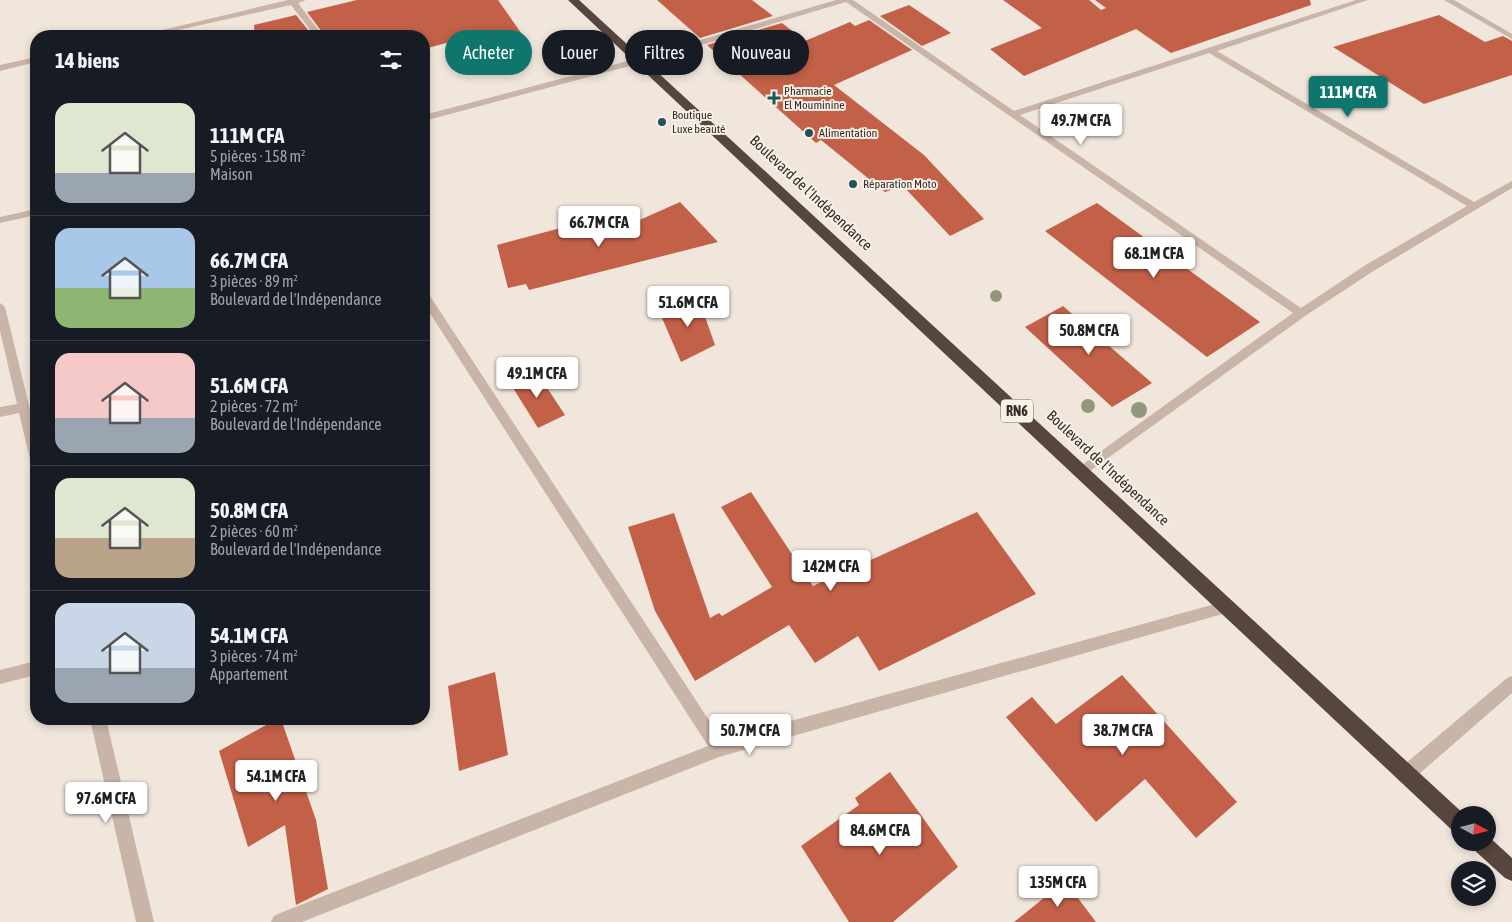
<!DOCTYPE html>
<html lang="fr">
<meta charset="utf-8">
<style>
:root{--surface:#171b24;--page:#20242c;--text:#f1f3f6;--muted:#9ea1a6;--line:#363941;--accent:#0f766e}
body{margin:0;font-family:"Asap Condensed",sans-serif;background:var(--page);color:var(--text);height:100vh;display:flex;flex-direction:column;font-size:19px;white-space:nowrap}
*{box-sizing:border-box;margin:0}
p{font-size:16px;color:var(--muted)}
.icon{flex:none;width:28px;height:28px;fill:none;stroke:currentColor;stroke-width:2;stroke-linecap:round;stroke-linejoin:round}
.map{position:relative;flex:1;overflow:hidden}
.sheet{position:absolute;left:30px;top:30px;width:400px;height:695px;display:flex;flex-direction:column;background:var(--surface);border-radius:20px;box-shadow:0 2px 8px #0003}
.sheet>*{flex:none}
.hud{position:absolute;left:445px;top:30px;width:475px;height:45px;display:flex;gap:10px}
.needle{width:32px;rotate:97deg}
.buttons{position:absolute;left:1451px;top:806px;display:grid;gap:10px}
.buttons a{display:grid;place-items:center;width:45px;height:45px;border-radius:50%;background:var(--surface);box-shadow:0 2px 8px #0003;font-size:25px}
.price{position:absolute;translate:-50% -42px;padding:0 11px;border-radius:5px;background:#fff;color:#222;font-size:16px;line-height:32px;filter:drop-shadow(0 1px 2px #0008)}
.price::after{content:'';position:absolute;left:50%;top:30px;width:15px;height:11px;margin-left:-8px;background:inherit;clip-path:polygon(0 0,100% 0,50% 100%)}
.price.selected{background:var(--accent);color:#fff}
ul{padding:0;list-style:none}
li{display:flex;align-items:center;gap:15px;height:125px;padding:0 25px}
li+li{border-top:1px solid var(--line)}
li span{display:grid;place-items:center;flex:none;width:140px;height:100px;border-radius:15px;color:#555}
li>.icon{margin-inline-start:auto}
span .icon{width:60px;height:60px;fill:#fffc;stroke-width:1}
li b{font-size:21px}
h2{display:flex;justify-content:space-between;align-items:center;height:60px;padding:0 25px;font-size:21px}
.pill{padding:0 18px;border-radius:22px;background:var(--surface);box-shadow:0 2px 8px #0003;font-size:18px;line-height:45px}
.pill.selected{background:var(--accent);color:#fff}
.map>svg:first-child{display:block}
</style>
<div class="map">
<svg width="1512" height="922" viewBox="0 0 1512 922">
<rect width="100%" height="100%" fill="#f1e6dc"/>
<g fill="#c36048">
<path d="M357,0H498L531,47L486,64L461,39L424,49V36H325L307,12Z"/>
<path d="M657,0H752L773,16L700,38Z"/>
<path d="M1003,0H1089L1101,10L1106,8L1095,0H1310L1311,5L1171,53L1136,29L1024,76L990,49L1042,28Z"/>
<path d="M909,5L951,33L922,46L880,16Z"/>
<path d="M296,15L313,36H255L254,25Z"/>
<path d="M1439,15L1485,42L1503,36L1512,41V75L1424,104L1333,47Z"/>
<path d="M869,20L912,50L834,85L924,155L984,219L950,236L903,186L885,192L821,140L816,143L707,45L782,23L805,41L850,22L855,26Z"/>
<path d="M680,202L718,242L529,290L526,284L508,288L497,245L602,217L608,234Z"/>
<path d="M1097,203L1260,322L1207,357L1045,231Z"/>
<path d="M698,297L715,345L681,362L659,311Z"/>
<path d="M1063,306L1152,383L1112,407L1025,327Z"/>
<path d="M536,371L565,415L538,428L510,383Z"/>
<path d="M751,492L813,586L977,512L1036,594L879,671L858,636L815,663L789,625L695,681L655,611L628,527L674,513L710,618L719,613L722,616L772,587L721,507Z"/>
<path d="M495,672L508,755L459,771L448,686Z"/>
<path d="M1122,675L1237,802L1196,838L1145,779L1096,822L1006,717L1032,697L1056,724Z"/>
<path d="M277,719H281L316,820L328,889L296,905L285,825L248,847L219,751Z"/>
<path d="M890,772L958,867L893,922H849L801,846L859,805L855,798Z"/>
<path d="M1065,881L1096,922H1014Z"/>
</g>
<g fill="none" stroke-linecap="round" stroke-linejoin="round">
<g fill="#c9b5a8" fill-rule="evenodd">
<path d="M288,0H306L298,3L323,36H315L291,5L151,36H137Z"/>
<path d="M836,0H853L1014,111L1356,0H1368L1217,51L1474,202L1512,181V188L1372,272L1305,316L1083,476L1079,475L1077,471L1079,467L1293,313L846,2L641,63L424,121V115L635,59ZM1209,53L1467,206L1364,266L1301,308L1020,115Z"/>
<path d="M1444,0H1454L1512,34V39Z"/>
<path d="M36,57V62L0,71V65Z"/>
<path d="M36,209V215L0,223V217Z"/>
<path d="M424,292L428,293L722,740L1226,601L1231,602L1233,607L1231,612L1226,613L719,757L302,922H271L274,916L280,913L708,746L424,304Z"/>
<path d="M0,303L5,307L36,434V464L32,463L30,459L19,413L0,417V407L17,404L0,331Z"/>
<path d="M36,661V675L0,684V670Z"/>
<path d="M1512,676V693L1411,781L1405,783L1399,781L1397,775L1399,769L1507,678Z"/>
<path d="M90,719H106L154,922H136Z"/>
</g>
<g fill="#57453f" fill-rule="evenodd">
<path d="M568,0H579L1465,815H1460V834L1453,831Z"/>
<path d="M1488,836L1512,858V881L1505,878L1473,849L1470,842H1488Z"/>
</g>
</g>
<g fill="#94967b">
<circle cx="996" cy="296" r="6"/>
<circle cx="1088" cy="406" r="7"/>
<circle cx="1139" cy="410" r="8"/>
</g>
<g fill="#1f5556" stroke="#f9f0e8" stroke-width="2">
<path d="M771.5 90.5h5v5h5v5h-5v5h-5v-5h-5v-5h5z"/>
<circle cx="662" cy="122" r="5"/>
<circle cx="809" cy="133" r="5"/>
<circle cx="853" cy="184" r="5"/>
</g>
<g text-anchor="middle" stroke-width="4" stroke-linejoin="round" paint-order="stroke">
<g font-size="12" fill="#362c28" stroke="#f9f0e8" text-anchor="start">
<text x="784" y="95">Pharmacie<tspan x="784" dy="14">El Mouminine</tspan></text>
<text x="672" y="119">Boutique<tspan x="672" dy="14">Luxe beauté</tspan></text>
<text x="819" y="137">Alimentation</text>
<text x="863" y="188">Réparation Moto</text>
</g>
<rect fill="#f9f0e8" stroke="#706762" stroke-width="1" x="1001" y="399.5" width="32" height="23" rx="4"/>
<g font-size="14" font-weight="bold" fill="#362c28">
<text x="1017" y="416">RN6</text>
</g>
<g font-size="15" fill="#362c28" stroke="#f9f0e8">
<text transform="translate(811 193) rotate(43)" y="5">Boulevard de l'Indépendance</text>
<text transform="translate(1108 468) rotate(43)" y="5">Boulevard de l'Indépendance</text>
</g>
</g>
</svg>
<div class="buttons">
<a><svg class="needle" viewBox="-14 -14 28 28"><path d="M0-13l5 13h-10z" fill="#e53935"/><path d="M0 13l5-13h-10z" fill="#9ea1a6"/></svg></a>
<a><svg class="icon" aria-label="layers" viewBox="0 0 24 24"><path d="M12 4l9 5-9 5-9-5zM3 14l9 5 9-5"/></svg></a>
</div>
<b class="price selected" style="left:1348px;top:118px">111M CFA</b>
<b class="price" style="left:1081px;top:146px">49.7M CFA</b>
<b class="price" style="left:599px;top:248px">66.7M CFA</b>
<b class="price" style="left:1154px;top:279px">68.1M CFA</b>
<b class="price" style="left:688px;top:328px">51.6M CFA</b>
<b class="price" style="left:1089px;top:356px">50.8M CFA</b>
<b class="price" style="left:537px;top:399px">49.1M CFA</b>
<b class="price" style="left:831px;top:592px">142M CFA</b>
<b class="price" style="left:750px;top:756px">50.7M CFA</b>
<b class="price" style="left:1123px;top:756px">38.7M CFA</b>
<b class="price" style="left:276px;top:802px">54.1M CFA</b>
<b class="price" style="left:106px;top:824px">97.6M CFA</b>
<b class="price" style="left:880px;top:856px">84.6M CFA</b>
<b class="price" style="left:1058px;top:908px">135M CFA</b>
<div class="hud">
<a class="pill selected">Acheter</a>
<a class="pill">Louer</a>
<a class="pill">Filtres</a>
<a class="pill">Nouveau</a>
</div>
<section class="sheet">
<h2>14 biens<svg class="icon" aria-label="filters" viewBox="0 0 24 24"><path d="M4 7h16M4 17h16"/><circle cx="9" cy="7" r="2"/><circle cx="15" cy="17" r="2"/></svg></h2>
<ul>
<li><span style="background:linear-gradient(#dfe7d0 70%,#9aa5b1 0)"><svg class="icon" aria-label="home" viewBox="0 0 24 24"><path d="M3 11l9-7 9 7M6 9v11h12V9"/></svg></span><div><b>111M CFA</b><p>5 pièces · 158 m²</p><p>Maison</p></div></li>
<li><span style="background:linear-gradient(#a9c7e8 60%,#8fb573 0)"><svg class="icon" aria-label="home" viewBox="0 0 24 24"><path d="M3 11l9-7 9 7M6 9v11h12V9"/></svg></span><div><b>66.7M CFA</b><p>3 pièces · 89 m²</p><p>Boulevard de l'Indépendance</p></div></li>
<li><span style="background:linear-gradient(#f6c9c9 65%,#9aa5b1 0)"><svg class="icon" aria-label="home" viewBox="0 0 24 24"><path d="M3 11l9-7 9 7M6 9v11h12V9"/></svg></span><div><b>51.6M CFA</b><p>2 pièces · 72 m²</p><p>Boulevard de l'Indépendance</p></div></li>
<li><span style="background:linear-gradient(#dfe7d0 60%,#b9a48a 0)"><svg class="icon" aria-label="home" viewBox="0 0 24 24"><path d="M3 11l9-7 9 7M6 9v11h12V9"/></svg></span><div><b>50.8M CFA</b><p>2 pièces · 60 m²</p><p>Boulevard de l'Indépendance</p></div></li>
<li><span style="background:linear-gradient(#c9d6e8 65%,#9aa5b1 0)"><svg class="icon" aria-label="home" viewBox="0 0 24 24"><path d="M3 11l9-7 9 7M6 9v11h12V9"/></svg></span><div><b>54.1M CFA</b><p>3 pièces · 74 m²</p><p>Appartement</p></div></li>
</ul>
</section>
</div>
